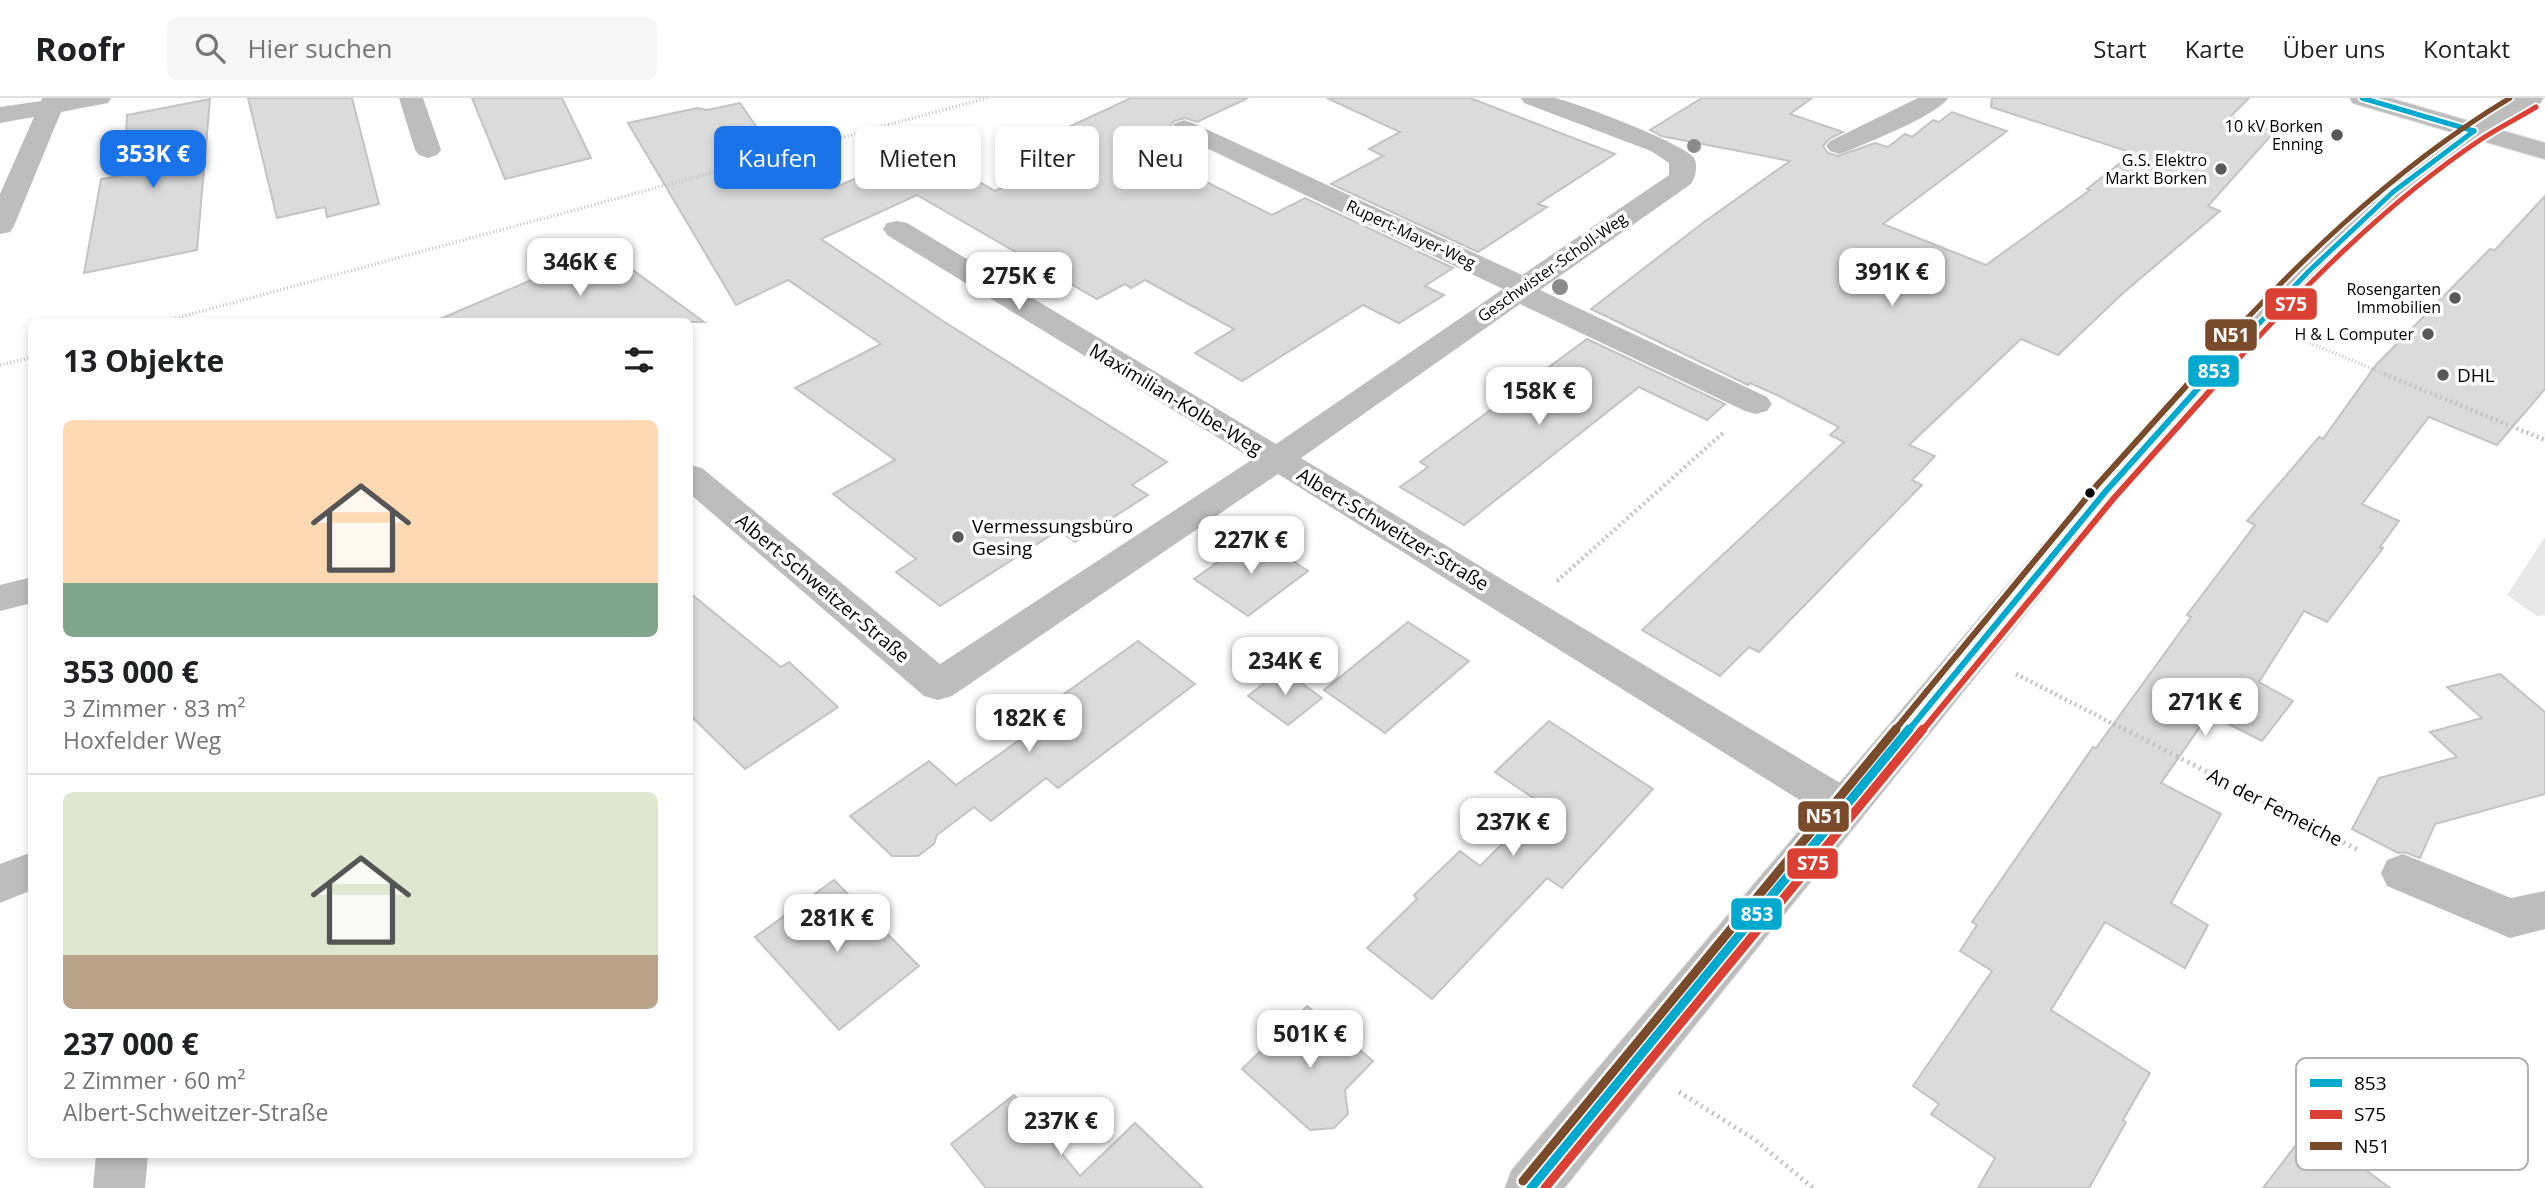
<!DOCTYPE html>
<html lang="de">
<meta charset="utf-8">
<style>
:root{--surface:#fff;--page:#f6f6f6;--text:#202124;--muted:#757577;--line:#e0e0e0;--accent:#1a73e8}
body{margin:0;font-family:"Open Sans",sans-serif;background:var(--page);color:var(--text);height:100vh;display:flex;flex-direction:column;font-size:26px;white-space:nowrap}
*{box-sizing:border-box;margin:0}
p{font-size:23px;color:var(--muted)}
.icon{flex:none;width:38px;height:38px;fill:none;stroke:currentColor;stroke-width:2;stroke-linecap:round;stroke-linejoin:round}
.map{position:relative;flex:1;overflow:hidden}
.side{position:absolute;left:28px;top:220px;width:665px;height:840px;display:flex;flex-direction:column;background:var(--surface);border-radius:10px;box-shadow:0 4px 10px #0003}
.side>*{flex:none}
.banner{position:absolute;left:714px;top:28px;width:665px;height:63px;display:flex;gap:14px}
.price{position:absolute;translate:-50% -60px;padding:0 16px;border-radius:14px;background:#fff;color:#222;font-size:23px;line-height:46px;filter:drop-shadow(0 2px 4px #0008)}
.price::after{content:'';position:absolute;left:50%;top:42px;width:21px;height:16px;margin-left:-10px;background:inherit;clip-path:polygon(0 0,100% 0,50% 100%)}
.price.on{background:var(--accent);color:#fff}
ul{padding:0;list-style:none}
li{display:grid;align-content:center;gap:14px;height:371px;padding:0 35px}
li+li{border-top:2px solid var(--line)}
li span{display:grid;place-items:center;height:217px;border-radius:10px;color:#555}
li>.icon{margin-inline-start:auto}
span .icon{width:126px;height:126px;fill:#fffc;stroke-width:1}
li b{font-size:30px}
h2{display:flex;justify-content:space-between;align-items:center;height:84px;padding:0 35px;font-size:30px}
.chip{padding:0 24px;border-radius:10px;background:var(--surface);box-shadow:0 4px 10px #0003;font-size:24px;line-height:63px}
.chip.on{background:var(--accent);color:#fff}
header{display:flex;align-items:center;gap:42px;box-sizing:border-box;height:98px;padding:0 35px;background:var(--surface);border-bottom:2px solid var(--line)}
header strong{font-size:33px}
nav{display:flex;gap:38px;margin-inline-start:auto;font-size:24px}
.search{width:490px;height:63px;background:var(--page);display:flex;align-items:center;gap:18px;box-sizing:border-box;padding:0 24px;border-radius:10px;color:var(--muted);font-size:26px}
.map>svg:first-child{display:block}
</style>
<header>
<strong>Roofr</strong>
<div class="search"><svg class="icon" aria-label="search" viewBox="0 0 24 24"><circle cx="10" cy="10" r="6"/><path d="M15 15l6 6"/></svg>Hier suchen</div>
<nav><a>Start</a><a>Karte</a><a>Über uns</a><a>Kontakt</a></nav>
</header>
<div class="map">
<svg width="2545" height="1090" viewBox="0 0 2545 1090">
<rect width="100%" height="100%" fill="#fff"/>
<path fill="#e8e8e8" d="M2545,439V517L2537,518L2507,497Z"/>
<g fill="#dbdbdb" stroke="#c3c3c3" stroke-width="2">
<path d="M248,0H352L379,106L327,119L325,109L277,120Z"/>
<path d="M472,0H562L591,60L505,81Z"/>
<path d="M1131,0H1248L1197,24L1185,20L1174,23L1168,30L1172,36L1155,44L1181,59L1169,65L1272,117L1305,100L1453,170L1425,188L1444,197L1399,225L1363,207L1242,283L1195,255L1234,231L1145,182L1131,190L1125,186L1097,201L917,97L821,141L946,225L1167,364L1132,387L1148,397L1075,444L1059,432L940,508L896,474L916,461L833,396L895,362L795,290L881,246L788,182L736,207L628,25L697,10L707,12L740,5L791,79L807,75L831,91L941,44L951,67L995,93L1094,48L1064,31Z"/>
<path d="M1327,0H1470L1615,56L1538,106L1547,109L1478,154L1331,86L1383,58L1369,51L1400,34Z"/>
<path d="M1702,0H1812L1790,16L1843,34L1829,41L1823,48L1828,55L1838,58L1875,45L1888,49L1905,36L1912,39L1933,22L1939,24L1952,14L2007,33L1883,126L1986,167L2090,92L2087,91L2133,55L1991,9L1992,0H2249L2230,19L2275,33L2208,108L2220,113L2122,196L2058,257L2021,241L1909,347L1935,358L1912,382L1922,387L1759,554L1749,549L1720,578L1642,532L1844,344L1830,337L1839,329L1777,297L1750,285L1748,287L1591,211L1704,124L1790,63L1661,38L1650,32Z"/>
<path d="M210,1L197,152L84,175L101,81L124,77L127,17Z"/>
<path d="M2545,98V291L2497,347L2429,319L2362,406L2399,423L2380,449L2383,450L2327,524L2304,513L2259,584L2293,603L2262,643L2209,616L2161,685L2221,716L2171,805L2208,827L2185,870L2105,824L2051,912L2150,975L2123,1022L2126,1024L2089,1090H1978L1995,1060L1931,1016L1939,1006L1913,988L1992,873L1960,853L1977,827L1972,824L2093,649L2096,650L2191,519L2187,517L2255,427L2247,423L2319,339L2323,341L2376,267L2490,151L2495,152Z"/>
<path d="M604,151L704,224H433Z"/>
<path d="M1587,241L1725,306L1707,322L1639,289L1464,427L1400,389L1428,369L1420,364Z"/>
<path d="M1255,438L1308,473L1248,518L1194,481Z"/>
<path d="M690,495L781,569L789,564L838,609L745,671L690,617Z"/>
<path d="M1408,524L1469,563L1385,635L1324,592Z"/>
<path d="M1138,543L1195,586L1058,690L1046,680L991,723L974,709L937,737L934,746L918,758H892L850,718L929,663L956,687L1045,624L1036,616Z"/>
<path d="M1282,571L1322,600L1288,627L1248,598Z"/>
<path d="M2500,576L2545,614V696L2435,726L2420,760L2404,754L2398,755L2352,731L2379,680L2457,659L2430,634L2482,620L2447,589Z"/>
<path d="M1549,623L1653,691L1562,790L1547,780L1432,901L1367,850L1417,801L1414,797L1460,753L1480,768L1542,706L1495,674Z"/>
<path d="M834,782L919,868L839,932L755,839Z"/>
<path d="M1307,908L1373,963L1345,992L1348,1016L1334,1030L1310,1032L1242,971Z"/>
<path d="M1014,997L1080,1078L1135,1025L1203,1090H986L951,1046Z"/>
<path d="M2309,1030L2390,1090H2263Z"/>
</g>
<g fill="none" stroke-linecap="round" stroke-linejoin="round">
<g stroke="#dbdbdb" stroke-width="2">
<path id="major" d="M2350,0H2389L2472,24L2513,0H2543L2540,5L2496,31L2545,45V61L2479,42L2393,109L2268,230L2118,401L1564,1090H1505L1512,1072L2094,385L2246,218L2373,97L2455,35L2353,5Z"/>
</g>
<g stroke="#c2c2c2" stroke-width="3.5" stroke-dasharray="1 2.5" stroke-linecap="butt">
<path d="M162,224L987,0"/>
<path d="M2300,241L2388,277"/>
<path d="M0,267L32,259"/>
</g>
<g stroke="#c2c2c2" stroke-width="4.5" stroke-dasharray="2 3.5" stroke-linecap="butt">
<path d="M2384,276L2545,342"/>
<path d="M1557,483L1723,335"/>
<path d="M2016,576L2127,633"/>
</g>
<g stroke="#c2c2c2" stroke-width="5" stroke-dasharray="2 4.5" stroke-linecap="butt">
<path d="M2124,631L2360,753"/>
<path d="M1679,994L1754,1041L1813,1090"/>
</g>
<g fill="#bdbdbd" fill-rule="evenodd">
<path d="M42,0H111L108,5L61,14L14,128L10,134L0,136V96L34,19L0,25V9L41,3Z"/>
<path d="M399,0H423L441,52L437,57L428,60L419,57L415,52Z"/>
<path d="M1521,0C1531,0 1543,0 1554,0C1571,2 1687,47 1694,60C1698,67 1696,79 1691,86L1540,192L1767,299L1772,306L1767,313L1756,316L1745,313L1520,206L1301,360L1860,697L1866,709L1860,721L1845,726L1830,721L1278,376L952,598L938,602L924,598L690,396V367L702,370L940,566L1253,361L887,137L883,131L887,125L897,123L907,125L1276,346L1503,191L1175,35L1171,30L1175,25L1184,22L1193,25L1522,177L1669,77V65L1651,53L1524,5Z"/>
<path d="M1918,0H1948C1936,18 1871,43 1848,53L1839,56L1830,53L1826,48L1830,43Z"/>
<path d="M32,479V505L0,513V487Z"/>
<path d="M32,754V792L0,805V766Z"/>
<path d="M2403,756L2511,800L2545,793V831L2510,840L2387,788L2381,775L2387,762Z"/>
<path d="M96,1057H148L145,1090H93Z"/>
</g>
<use href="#major" fill="#bdbdbd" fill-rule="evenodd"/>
<g stroke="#fff" stroke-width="9">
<g id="bus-1-far2">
<path d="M2362,0L2474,33"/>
<path d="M2210,277L2309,173L2393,94L2474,33"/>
</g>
</g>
<g stroke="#fff" stroke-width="11">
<path id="bus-1-far1" d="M1908,633L2106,393L2211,276"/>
</g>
<g stroke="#fff" stroke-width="14">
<path id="bus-1" d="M1531,1090L1909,631"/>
</g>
<g stroke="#fff" stroke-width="9">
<path id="bus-2-far2" d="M2224,277C2299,193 2386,105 2480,42C2498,30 2518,20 2536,9"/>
</g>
<g stroke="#fff" stroke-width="11">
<path id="bus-2-far1" d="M1922,633L2114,400L2225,276"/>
</g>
<g stroke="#fff" stroke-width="14">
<path id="bus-2" d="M1545,1090L1923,631"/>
</g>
<g stroke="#fff" stroke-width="9">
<path id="bus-3-far2" d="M2195,277C2288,173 2390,72 2510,0"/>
</g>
<g stroke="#fff" stroke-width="11">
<path id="bus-3-far1" d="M1894,633L2098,386L2197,276"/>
</g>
<g stroke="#fff" stroke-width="14">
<path id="bus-3" d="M1523,1083L1896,631"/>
</g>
<use href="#bus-1-far2" stroke="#00a9ce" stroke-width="5"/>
<use href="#bus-1-far1" stroke="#00a9ce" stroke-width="6"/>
<use href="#bus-1" stroke="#00a9ce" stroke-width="9"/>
<use href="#bus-2-far2" stroke="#da4033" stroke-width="5"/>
<use href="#bus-2-far1" stroke="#da4033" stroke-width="6"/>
<use href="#bus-2" stroke="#da4033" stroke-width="9"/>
<use href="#bus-3-far2" stroke="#7a4b2a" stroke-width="5"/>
<use href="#bus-3-far1" stroke="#7a4b2a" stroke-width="6"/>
<use href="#bus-3" stroke="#7a4b2a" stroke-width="9"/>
</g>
<g fill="#8b8b8b">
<circle cx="1694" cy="48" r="7"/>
<circle cx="1560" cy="189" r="8"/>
</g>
<g fill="#595959" stroke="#fff" stroke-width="2.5">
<circle cx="2337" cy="37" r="7"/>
<circle cx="2221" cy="71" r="7"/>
<circle cx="2455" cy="200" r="7"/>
<circle cx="2428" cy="236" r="7"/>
<circle cx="2443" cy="277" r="7"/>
<circle cx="958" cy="439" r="7"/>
</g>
<circle fill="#000" stroke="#fff" stroke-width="2.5" cx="2090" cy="395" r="6"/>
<g text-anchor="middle" stroke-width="7" stroke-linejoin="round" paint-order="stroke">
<g font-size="16" fill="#000" stroke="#fff" text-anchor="end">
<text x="2323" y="34">10 kV Borken<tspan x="2323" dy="18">Enning</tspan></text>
<text x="2207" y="68">G.S. Elektro<tspan x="2207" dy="18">Markt Borken</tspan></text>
<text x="2441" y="197">Rosengarten<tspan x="2441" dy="18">Immobilien</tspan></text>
<text x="2414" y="242">H &amp; L Computer</text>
</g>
<g font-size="16" fill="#000" stroke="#fff">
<text transform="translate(1411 136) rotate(25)" y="6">Rupert-Mayer-Weg</text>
<text transform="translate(1552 169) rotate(-35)" y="6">Geschwister-Scholl-Weg</text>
</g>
<g font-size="19" fill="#000" stroke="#fff" text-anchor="start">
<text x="2457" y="284">DHL</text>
<text x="972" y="435">Vermessungsbüro<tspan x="972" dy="22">Gesing</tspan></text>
</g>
<g font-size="19" fill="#000" stroke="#fff">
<text transform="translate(1176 301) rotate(31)" y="7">Maximilian-Kolbe-Weg</text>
<text transform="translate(1393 431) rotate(31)" y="7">Albert-Schweitzer-Straße</text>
<text transform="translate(823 490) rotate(40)" y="7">Albert-Schweitzer-Straße</text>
<text transform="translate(2275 709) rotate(27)" y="7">An der Femeiche</text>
</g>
</g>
<rect x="2296" y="960" width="232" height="112" rx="10" fill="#fff" stroke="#b2b2b2" stroke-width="2"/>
<rect x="2310" y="981" width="32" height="8" fill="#00a9ce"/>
<rect x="2310" y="1012" width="32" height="9" fill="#da4033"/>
<rect x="2310" y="1044" width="32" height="8" fill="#7a4b2a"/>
<g font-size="19" fill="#000">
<text x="2354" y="992">853</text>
<text x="2354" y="1023">S75</text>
<text x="2354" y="1055">N51</text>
</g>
<g stroke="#fff" stroke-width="2.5">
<rect x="2264" y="189" width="54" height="34" rx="7" fill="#da4033"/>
<rect x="2204" y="220" width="54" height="34" rx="7" fill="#7a4b2a"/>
<rect x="2187" y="256" width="53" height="34" rx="7" fill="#00a9ce"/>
<rect x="1797" y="702" width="53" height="33" rx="7" fill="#7a4b2a"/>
<rect x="1786" y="749" width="53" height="33" rx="7" fill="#da4033"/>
<rect x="1730" y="799" width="53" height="34" rx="7" fill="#00a9ce"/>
</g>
<g font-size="19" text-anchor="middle" font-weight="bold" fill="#fff">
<text x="2291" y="213">S75</text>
<text x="2231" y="244">N51</text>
<text x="2214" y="280">853</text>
<text x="1824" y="725">N51</text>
<text x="1813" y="772">S75</text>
<text x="1757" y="823">853</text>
</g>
</svg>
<b class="price on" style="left:153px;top:92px">353K €</b>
<b class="price" style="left:580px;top:200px">346K €</b>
<b class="price" style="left:1892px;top:210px">391K €</b>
<b class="price" style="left:1019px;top:214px">275K €</b>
<b class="price" style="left:1539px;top:329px">158K €</b>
<b class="price" style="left:1251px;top:478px">227K €</b>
<b class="price" style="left:1285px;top:599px">234K €</b>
<b class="price" style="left:2205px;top:640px">271K €</b>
<b class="price" style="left:1029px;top:656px">182K €</b>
<b class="price" style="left:1513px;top:760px">237K €</b>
<b class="price" style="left:837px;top:856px">281K €</b>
<b class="price" style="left:1310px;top:972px">501K €</b>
<b class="price" style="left:1061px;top:1059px">237K €</b>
<div class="banner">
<a class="chip on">Kaufen</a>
<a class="chip">Mieten</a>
<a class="chip">Filter</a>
<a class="chip">Neu</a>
</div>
<section class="side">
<h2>13 Objekte<svg class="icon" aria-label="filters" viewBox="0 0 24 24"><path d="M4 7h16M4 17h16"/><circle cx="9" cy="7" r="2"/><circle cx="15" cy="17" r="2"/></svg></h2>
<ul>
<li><span style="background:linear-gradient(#ffd9b3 75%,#7fa58c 0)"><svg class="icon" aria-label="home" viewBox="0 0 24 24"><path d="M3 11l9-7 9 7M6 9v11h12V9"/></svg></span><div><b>353 000 €</b><p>3 Zimmer · 83 m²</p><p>Hoxfelder Weg</p></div></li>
<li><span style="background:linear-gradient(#dfe7d0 75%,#b9a48a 0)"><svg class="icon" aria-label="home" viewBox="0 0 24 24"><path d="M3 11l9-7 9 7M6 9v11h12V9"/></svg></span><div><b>237 000 €</b><p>2 Zimmer · 60 m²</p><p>Albert-Schweitzer-Straße</p></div></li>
</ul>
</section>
</div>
